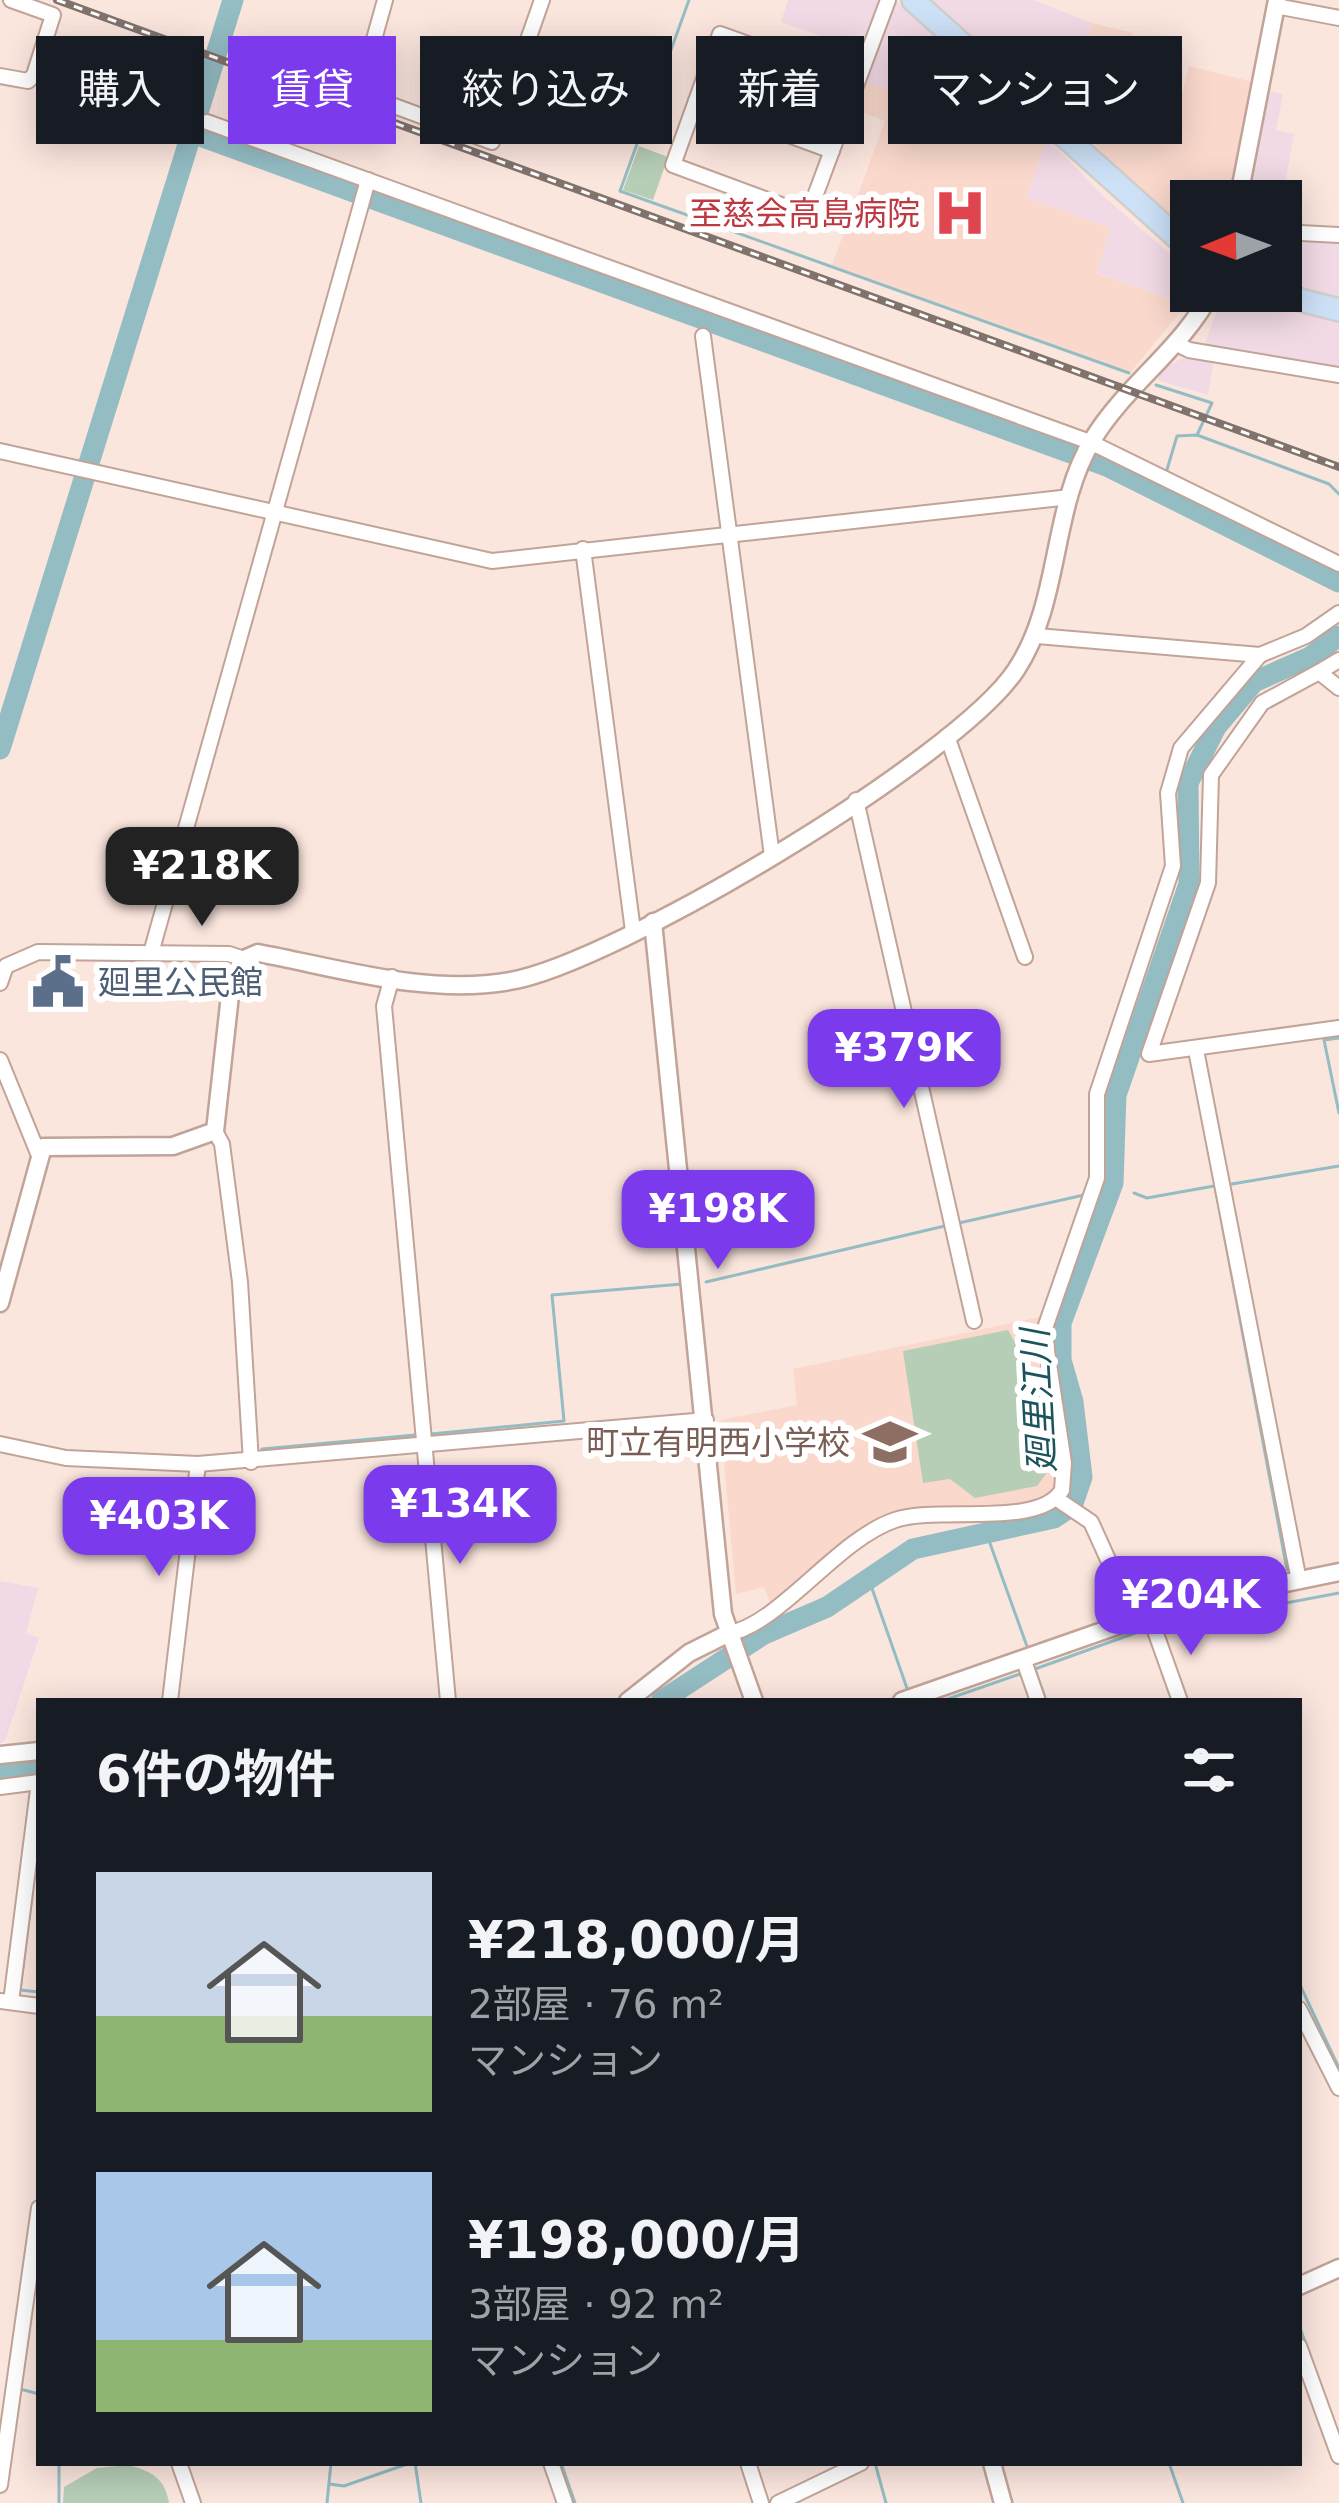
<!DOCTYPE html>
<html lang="ja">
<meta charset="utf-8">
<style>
:root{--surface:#171b24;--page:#242831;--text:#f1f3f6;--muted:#9ea1a6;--accent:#7c3aed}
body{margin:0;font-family:"DejaVu Sans","Noto Sans JP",sans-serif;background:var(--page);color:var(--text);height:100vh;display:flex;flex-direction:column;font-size:45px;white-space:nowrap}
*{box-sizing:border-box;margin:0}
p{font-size:39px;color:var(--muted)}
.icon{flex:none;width:66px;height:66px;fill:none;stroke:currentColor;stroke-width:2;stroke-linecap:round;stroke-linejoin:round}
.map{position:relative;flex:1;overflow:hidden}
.side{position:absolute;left:36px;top:1698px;width:1266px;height:768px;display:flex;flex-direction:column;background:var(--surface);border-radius:0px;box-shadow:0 6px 30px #0003}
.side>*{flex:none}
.banner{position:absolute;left:36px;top:36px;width:1269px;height:108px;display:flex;gap:24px}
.needle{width:78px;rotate:269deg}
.buttons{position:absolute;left:1170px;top:180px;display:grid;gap:24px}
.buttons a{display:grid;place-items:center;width:132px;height:132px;border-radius:0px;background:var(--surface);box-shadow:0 6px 30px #0003;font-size:60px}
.price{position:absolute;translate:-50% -102px;padding:0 27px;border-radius:24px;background:var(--accent);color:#fff;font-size:39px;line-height:78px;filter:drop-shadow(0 3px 6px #0008)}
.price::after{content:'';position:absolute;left:50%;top:72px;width:36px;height:27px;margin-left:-18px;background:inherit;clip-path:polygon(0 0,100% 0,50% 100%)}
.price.current{background:#222;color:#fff}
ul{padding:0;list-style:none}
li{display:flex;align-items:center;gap:36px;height:300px;padding:0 60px}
li span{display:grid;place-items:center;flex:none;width:336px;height:240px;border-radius:0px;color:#555}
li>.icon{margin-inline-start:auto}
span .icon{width:144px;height:144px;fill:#fffc;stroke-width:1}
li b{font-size:51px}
h2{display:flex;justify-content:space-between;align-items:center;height:144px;padding:0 60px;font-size:51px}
.pill{padding:0 42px;border-radius:0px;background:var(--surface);box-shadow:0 6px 30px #0003;font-size:42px;line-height:108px}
.pill.current{background:var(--accent);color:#fff}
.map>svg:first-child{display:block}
</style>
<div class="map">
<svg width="1339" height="2503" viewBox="0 0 1339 2503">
<rect width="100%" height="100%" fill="#fbe6de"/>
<g fill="#f1dae5">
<path d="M788,0H881L854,76L812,61L821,36L781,22Z"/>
<path d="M894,0L934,34L920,62L905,57L892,92L864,82Z"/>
<path d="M928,0H1033L1092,23L1062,123Z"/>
<path d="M1268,91L1283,94L1276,130L1294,134L1285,183L1298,186L1290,233L1339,240V300L1281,284V201H1248Z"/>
<path d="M1047,138L1103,196L1191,272V291H1195L1186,305L1095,272L1026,198Z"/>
<path d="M1230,294L1339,317V379L1214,359L1208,395L1157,380L1166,366L1203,349L1220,301Z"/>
<path d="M0,1581L38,1588L26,1633L39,1638L5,1741L0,1743Z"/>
</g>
<g fill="#fad9cc">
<path d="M1092,23L1133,33L1122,79L1182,94L1189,66L1253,82L1229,201H1191V234L1131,186L1096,145L1062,123Z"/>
<path d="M934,34L1047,138L1026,198L1111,228L1096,273L1186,305L1131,372L832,265L885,121L854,109L864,82L892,91L905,56L920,61Z"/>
<path d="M1040,1317L1037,1344L1055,1410L1059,1483L1045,1500L1022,1509H911L856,1534L770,1603L764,1587L736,1594L720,1420L797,1405L793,1369Z"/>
</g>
<g fill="#b6cdb6">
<path d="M639,146L668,157L653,200L623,190Z"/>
<path d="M1008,1330L1043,1394L1051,1467L1037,1486L975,1498L950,1479L923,1483L903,1351Z"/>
<path d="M128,2465C151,2471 165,2478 169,2503H63L64,2487L97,2468Z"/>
</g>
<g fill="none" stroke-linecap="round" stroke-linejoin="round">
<g stroke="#94bcc3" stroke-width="3">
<path d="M689,0L620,191L1129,373"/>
<path d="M1156,385L1212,403L1197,435"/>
<path d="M1166,473L1177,436L1197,435L1329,484L1339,494"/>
<path d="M1158,492L1163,482"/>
<path d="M1326,645L1333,652"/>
<path d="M1339,1038L1324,1040L1339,1113"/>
<path d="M1113,1183L1119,1186"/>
<path d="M1232,1184L1339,1166"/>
<path d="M1215,1186L1287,1570"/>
<path d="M1134,1193L1147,1198L1214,1186"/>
<path d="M959,1223L1084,1195"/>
<path d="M706,1282L949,1225"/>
<path d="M431,1434L564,1421L552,1295L682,1284"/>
<path d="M262,1449L415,1435"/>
<path d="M987,1535L1029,1652"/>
<path d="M868,1577L909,1694"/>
<path d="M1158,1627L1339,1593"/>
<path d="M1183,1690L1187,1701"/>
<path d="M942,1701L1020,1674"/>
<path d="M1046,1701L1035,1669L1149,1628"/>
<path d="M39,1840L20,1990L39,1992"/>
<path d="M1299,1983L1339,2068"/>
<path d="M1299,2325L1328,2407"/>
<path d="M20,2389L39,2394"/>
<path d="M415,2463L421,2503"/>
<path d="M561,2463L575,2503"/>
<path d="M875,2463L886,2503"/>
<path d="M1169,2463L1183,2503"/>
<path d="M329,2484L344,2486L410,2463"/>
<path d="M59,2503V2463"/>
<path d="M327,2503L331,2463"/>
</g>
<g stroke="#94bcc3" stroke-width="21">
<path d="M189,132L1109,467L1339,582"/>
<path d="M0,749L233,0"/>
<path d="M661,1701L764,1634L827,1607L913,1549L1054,1518L1072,1506L1082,1477L1073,1402L1061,1360V1323L1113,1183L1116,1095L1189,884L1188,783L1216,727L1254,682L1310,657L1339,636"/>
<path d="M0,1773L39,1767"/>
</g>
<g stroke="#c2a397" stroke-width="18">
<g id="minor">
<path d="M385,0L359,93L492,142L542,0"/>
<path d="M1276,6L1339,18"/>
<path d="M720,34L857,83L808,215L673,165Z"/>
<path d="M0,76L28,81L34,75L53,15L11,0"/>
<path d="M857,83L888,0"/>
<path d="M696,101L832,151"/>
<path d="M207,122L1090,442L1339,564"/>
<path d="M1281,232L1339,235"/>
<path d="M703,336L772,856"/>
<path d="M1175,343L1189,350L1339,375"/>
<path d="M0,451L492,561L1070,497"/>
<path d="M583,549L633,931"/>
<path d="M1037,636L1260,655L1306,636L1339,613"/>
<path d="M1339,660L1319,672L1339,688"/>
<path d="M1319,672L1262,703L1211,775L1208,883L1149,1054L1339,1028"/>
<path d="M947,736L1025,957"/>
<path d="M856,800L974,1321"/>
<path d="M151,953L368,180"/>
<path d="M392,977L384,1006L448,1701"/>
<path d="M0,983L6,966L38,952L229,954L244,959"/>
<path d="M1196,1050L1299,1581"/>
<path d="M0,1060L38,1153"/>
<path d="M215,1131L222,1144L240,1282L251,1462"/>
<path d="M0,1444L66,1458L198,1464L706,1420"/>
<path d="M1057,1499L1091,1522L1135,1619"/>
<path d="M1149,1614L1180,1701"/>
<path d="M727,1634C781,1624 836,1540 895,1520C938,1505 1039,1529 1062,1490L1064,1463L1044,1331L1097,1178V1094L1173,866L1168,793L1181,748L1260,655"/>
<path d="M1023,1658L1038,1701"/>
<path d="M170,1701L198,1464"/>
<path d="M0,1787L39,1782"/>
<path d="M0,2001L39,2006"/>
<path d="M11,2002L39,1782"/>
<path d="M1299,2009L1339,2088"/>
<path d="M1299,2346L1339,2456"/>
<path d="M179,2463L193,2503"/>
<path d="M551,2463L565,2503"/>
<path d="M748,2463L761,2503"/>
<path d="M0,2485L39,2208"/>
<path d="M778,2503L861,2463"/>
</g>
</g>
<g stroke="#c2a397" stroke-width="21">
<g id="tertiary">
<path d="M1238,201L1277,0"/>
<path d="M653,922L723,1614L754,1701"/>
<path d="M0,1303L43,1147L173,1146L215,1131L231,986L244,959L258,953C339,968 427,996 510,981C615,963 958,758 1016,670C1062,600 1050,510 1093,439C1126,385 1183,348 1212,291"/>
<path d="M628,1701L689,1653L727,1634"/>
<path d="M902,1701L1174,1606L1339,1572"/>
<path d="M0,1755L39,1751"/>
<path d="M1299,2286L1339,2268"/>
<path d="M992,2463L1003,2503"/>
</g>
</g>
<g stroke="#d1cecd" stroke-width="26">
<g id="trunk">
<path d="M913,0L1191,250"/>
<path d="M1266,291L1339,310"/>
</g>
</g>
<use href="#minor" stroke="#fff" stroke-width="14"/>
<use href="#tertiary" stroke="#fff" stroke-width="16"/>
<use href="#trunk" stroke="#cce0f6" stroke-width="21"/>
<g stroke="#81726c" stroke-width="8">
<path id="rail" d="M57,0L1339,467"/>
</g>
<use href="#rail" stroke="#fff" stroke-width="3" stroke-dasharray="9" stroke-linecap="butt"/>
</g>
<defs>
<g id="hospital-bare" transform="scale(4.14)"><path d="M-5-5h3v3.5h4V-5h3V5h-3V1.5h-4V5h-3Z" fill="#e0444e" stroke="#fff" stroke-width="2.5" paint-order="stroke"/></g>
<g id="civic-bare" transform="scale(4.14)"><path d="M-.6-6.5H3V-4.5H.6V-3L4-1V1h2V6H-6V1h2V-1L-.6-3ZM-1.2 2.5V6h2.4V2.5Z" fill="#5c6f8a" stroke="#fff" stroke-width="2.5" paint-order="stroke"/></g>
<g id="school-bare" transform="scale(4.14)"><path d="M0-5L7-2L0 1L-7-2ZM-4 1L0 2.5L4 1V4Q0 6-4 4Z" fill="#8d6e63" stroke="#fff" stroke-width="2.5" paint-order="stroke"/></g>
</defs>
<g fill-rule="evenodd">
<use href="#hospital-bare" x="960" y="213"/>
<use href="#civic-bare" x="58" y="982"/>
<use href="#school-bare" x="890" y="1442"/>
</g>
<g text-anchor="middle" stroke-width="12" stroke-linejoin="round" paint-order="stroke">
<g font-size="33" fill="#be3a42" stroke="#fff" text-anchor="end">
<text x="920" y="225">至慈会高島病院</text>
</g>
<g font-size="33" fill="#4e5e75" stroke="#fff" text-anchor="start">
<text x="98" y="994">廻里公民館</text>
</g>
<g font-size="33" fill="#785e54" stroke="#fff" text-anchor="end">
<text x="850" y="1454">町立有明西小学校</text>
</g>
<g font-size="36" font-style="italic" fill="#1b545c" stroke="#fff">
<text transform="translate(1038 1401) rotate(-93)" y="13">廻里江川</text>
</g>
</g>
</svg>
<div class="buttons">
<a><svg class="needle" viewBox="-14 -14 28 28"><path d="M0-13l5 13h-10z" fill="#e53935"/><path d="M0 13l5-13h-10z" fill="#9ea1a6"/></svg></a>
</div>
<b class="price current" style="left:202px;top:929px">¥218K</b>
<b class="price" style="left:904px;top:1111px">¥379K</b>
<b class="price" style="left:718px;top:1272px">¥198K</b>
<b class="price" style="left:460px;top:1567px">¥134K</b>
<b class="price" style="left:159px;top:1579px">¥403K</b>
<b class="price" style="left:1191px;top:1658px">¥204K</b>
<div class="banner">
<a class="pill">購入</a>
<a class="pill current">賃貸</a>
<a class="pill">絞り込み</a>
<a class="pill">新着</a>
<a class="pill">マンション</a>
</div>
<section class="side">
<h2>6件の物件<svg class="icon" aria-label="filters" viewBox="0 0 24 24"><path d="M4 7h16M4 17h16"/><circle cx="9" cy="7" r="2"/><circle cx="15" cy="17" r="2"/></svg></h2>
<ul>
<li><span style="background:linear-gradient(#c9d6e8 60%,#8fb573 0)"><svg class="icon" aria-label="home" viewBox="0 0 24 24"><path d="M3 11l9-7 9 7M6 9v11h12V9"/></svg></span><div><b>¥218,000/月</b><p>2部屋 · 76 m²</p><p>マンション</p></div></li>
<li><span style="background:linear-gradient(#a9c7e8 70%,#8fb573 0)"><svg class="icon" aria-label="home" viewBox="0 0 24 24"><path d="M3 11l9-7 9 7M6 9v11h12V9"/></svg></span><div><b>¥198,000/月</b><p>3部屋 · 92 m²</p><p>マンション</p></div></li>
</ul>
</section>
</div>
